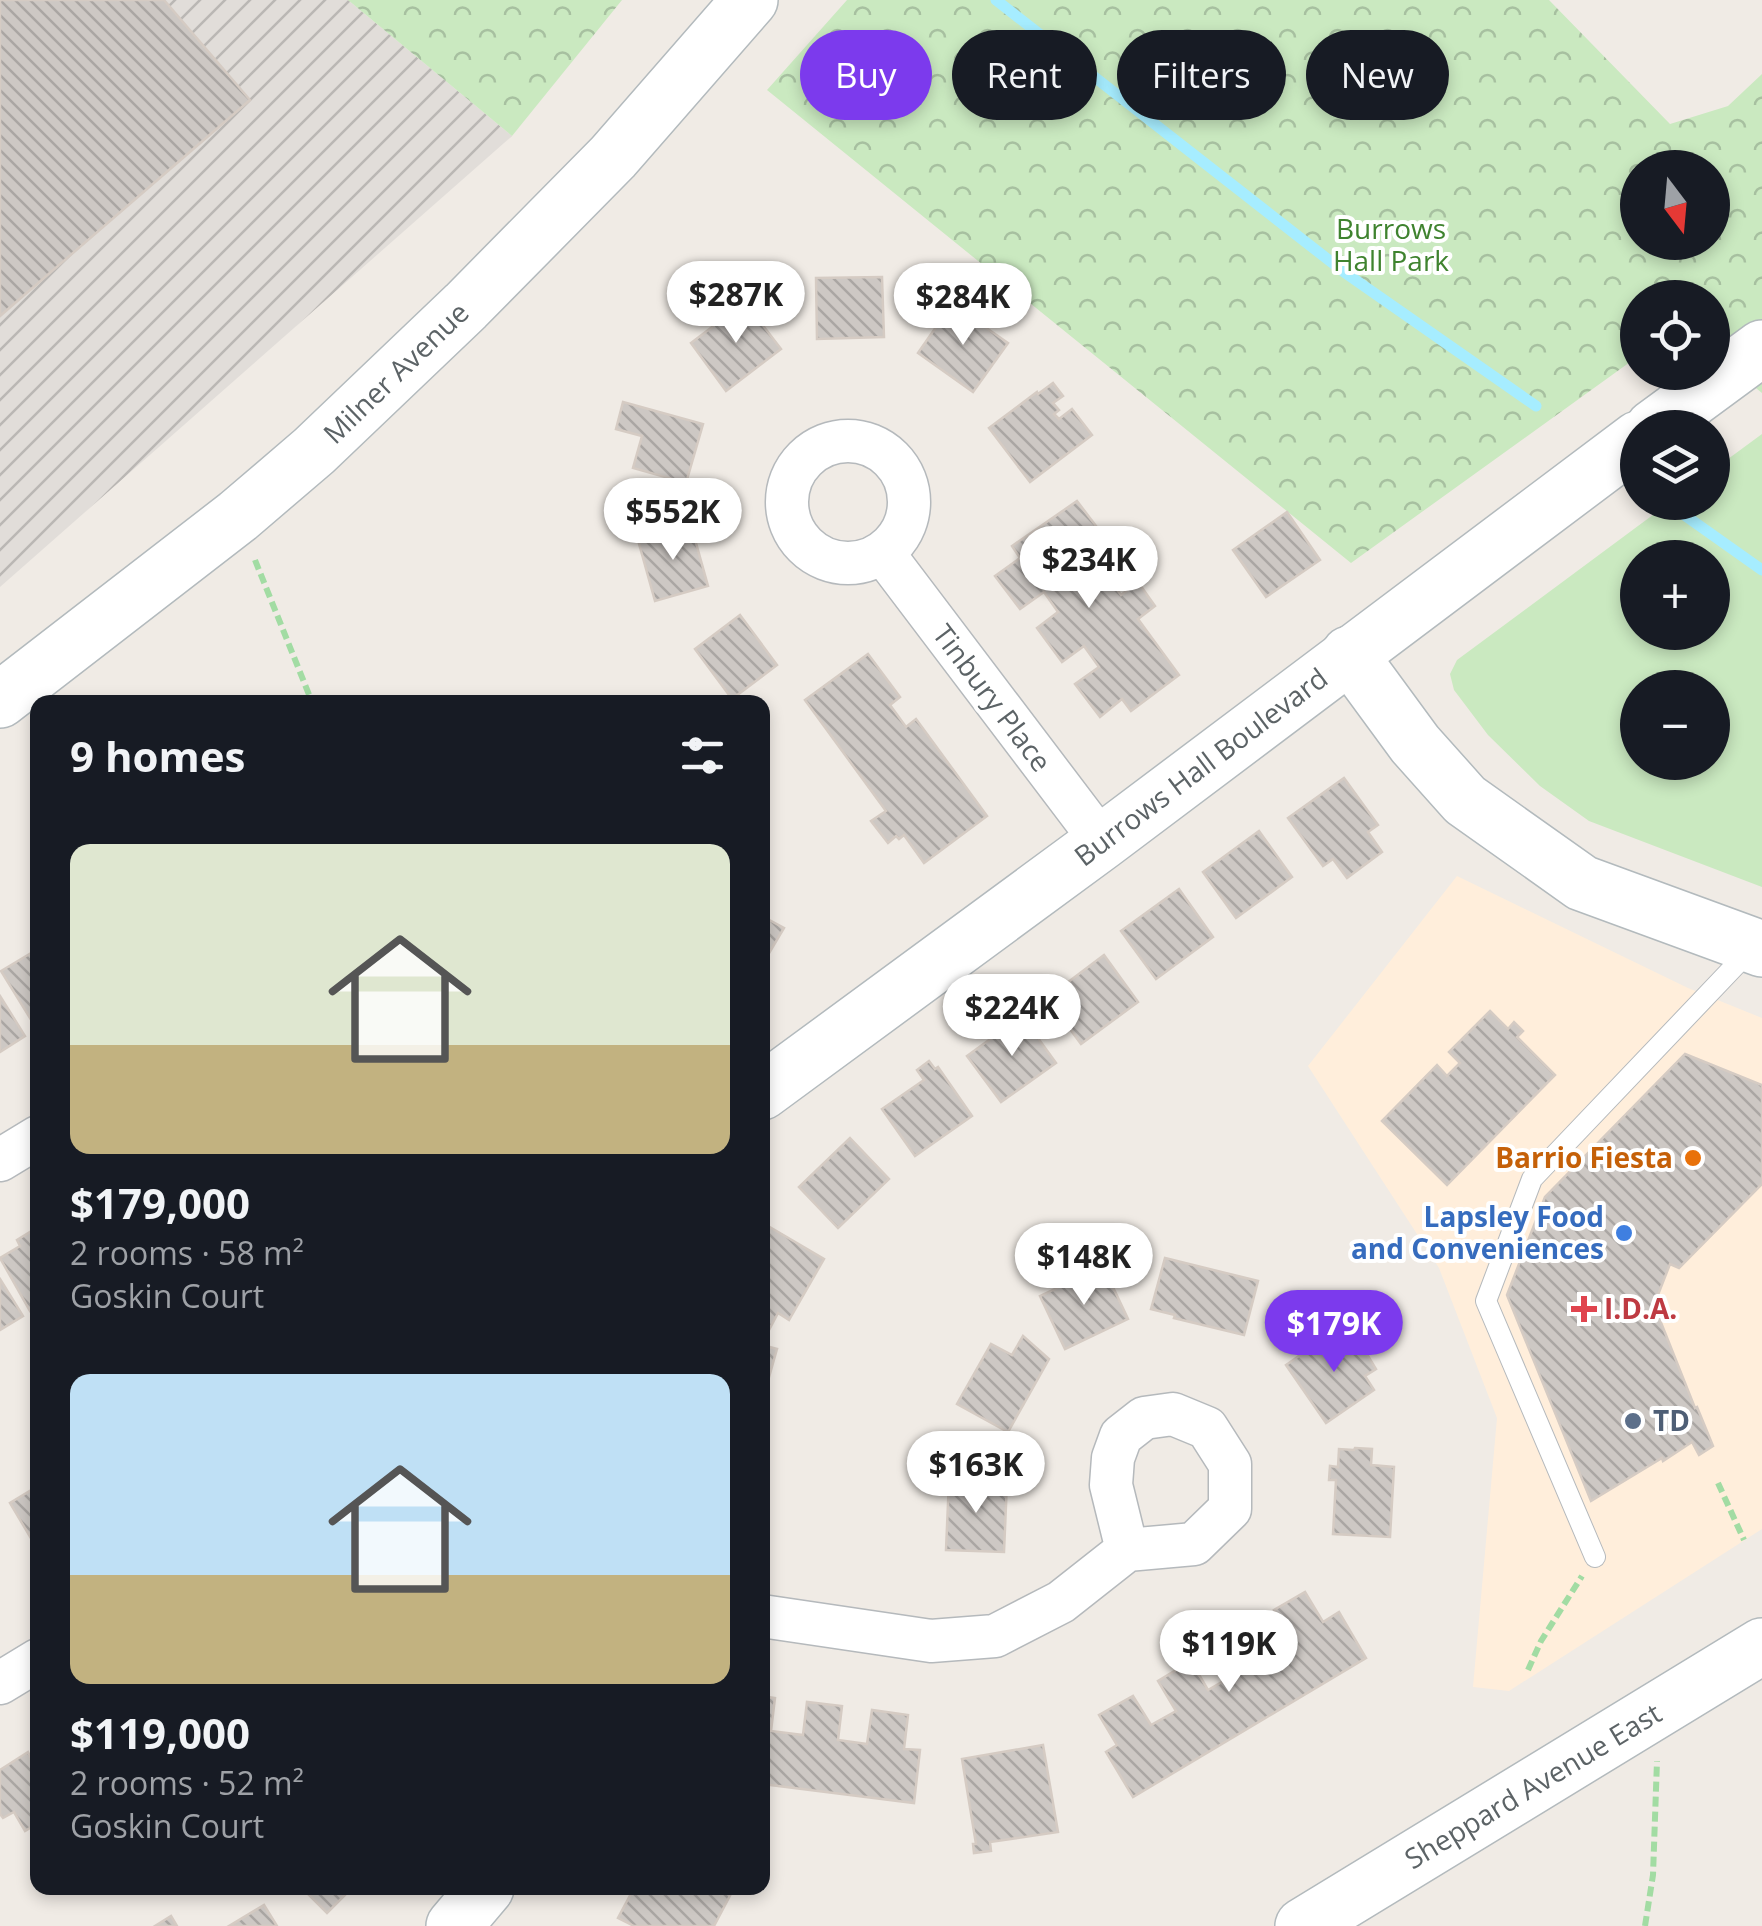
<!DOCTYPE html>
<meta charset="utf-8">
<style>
:root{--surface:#171b24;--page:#20242c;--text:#f1f3f6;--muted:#9ea1a6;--accent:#7c3aed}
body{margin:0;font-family:"Open Sans",sans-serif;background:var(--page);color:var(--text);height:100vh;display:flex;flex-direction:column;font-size:38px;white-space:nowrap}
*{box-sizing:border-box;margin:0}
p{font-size:32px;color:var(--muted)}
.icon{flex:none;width:55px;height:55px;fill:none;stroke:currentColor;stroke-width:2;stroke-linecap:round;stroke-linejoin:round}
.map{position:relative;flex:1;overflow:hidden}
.side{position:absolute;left:30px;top:695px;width:740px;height:1200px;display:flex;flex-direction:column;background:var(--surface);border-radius:20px;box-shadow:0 5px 15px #0003}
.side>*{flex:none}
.hud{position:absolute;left:800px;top:30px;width:810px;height:90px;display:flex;gap:20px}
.needle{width:65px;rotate:164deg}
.tools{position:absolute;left:1620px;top:150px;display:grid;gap:20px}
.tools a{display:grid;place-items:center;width:110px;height:110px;border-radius:50%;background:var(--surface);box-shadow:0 5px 15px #0003;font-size:50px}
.price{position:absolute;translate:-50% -85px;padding:0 22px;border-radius:35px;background:#fff;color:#222;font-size:32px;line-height:65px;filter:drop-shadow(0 2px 5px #0008)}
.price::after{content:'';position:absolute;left:50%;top:60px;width:30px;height:22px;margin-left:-15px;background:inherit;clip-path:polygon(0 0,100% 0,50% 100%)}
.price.selected{background:var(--accent);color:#fff}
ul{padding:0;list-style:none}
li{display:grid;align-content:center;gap:20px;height:530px;padding:0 40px}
li span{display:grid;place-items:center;height:310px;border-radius:20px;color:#555}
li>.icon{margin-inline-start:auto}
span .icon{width:180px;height:180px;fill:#fffc;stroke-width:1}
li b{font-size:42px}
h2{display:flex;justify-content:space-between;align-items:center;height:120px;padding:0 40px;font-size:42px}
.tag{padding:0 35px;border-radius:45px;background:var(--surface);box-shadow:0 5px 15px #0003;font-size:35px;line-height:90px}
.tag.selected{background:var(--accent);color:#fff}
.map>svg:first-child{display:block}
</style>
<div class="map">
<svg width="1762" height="1926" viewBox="0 0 1762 1926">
<defs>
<pattern id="industrial-furrows" width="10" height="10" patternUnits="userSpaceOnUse" patternTransform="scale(2.5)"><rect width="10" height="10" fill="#e1ddd9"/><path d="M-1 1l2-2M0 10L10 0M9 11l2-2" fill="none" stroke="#bab7b4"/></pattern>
<pattern id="forest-crowns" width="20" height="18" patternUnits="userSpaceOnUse" patternTransform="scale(2.5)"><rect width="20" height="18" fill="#cae9c0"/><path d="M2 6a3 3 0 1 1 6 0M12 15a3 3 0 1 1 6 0" fill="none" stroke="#a7c0a0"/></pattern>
<pattern id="building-back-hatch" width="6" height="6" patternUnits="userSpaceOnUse" patternTransform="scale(2.5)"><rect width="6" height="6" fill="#cdc8c4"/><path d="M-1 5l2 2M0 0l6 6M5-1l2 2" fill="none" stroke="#aaa6a3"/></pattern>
</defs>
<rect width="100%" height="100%" fill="#f0ebe5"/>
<path fill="#ffeedb" d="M1457,876L1688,988L1762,1018V1529L1509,1691L1473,1687L1497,1418L1439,1268L1308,1066Z"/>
<path fill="url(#industrial-furrows)" d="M0,0H348L512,136L0,587Z"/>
<path fill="#cae9c0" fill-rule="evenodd" d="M1762,434V887L1589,821L1540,786L1488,735L1454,690L1450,674L1457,660L1669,503L1712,502L1713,470ZM1638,558H1712V632H1638ZM1638,688H1712V762H1638Z"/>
<g fill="url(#forest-crowns)" fill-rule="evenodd">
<path d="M348,0H622L512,136Z"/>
<path d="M847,0H1549L1670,124L1728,106L1762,74V393L1713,353L1712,298H1638L1637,357L1351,563L767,90ZM1638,168H1712V242H1638Z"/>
</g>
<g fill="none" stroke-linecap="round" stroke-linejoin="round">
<g stroke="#a6edff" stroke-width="11">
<path d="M996,0L1344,272L1536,406"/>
<path d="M1666,502L1762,570"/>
</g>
</g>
<g fill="url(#building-back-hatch)" stroke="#d5cbc3" stroke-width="2.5">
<path d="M0,0H164L250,100L0,316Z"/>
<path d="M882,277L884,337L817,339L816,278Z"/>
<path d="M745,302L781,349L726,391L691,343Z"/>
<path d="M952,304L1008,343L973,392L918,353Z"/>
<path d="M1053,383L1063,396L1053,403L1059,410L1054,414L1059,419L1072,409L1092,435L1030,482L989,428L1037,392L1038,394Z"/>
<path d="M623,402L703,424L686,483L633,468L642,436L616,429Z"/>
<path d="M1077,501L1096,526L1079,538L1082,541L1096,531L1114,554L1099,565L1121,595L1138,582L1155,606L1138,619L1179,675L1131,711L1122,699L1100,717L1075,684L1099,667L1084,646L1062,662L1037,628L1058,612L1044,592L1020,609L995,576L1020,558L1012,546Z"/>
<path d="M1287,512L1320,560L1266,597L1233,550Z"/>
<path d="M691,525L708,586L655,601L638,540Z"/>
<path d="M740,615L777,665L732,699L695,649Z"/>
<path d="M868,654L900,697L890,705L906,727L916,719L987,816L924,863L904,835L899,839L896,836L888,843L871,821L886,811L805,700Z"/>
<path d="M1344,778L1378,825L1368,832L1382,852L1347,878L1333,859L1323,866L1288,818Z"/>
<path d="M1259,831L1292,877L1236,918L1203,872Z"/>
<path d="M1179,889L1213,937L1156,979L1121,931Z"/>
<path d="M762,916L784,928L762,965Z"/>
<path d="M38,949V1031L1,971Z"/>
<path d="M1104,955L1138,1002L1081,1044L1047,998Z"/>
<path d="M0,996L25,1036L0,1052Z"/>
<path d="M1490,1011L1508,1029L1514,1022L1523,1031L1517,1037L1555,1075L1447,1185L1382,1121L1437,1065L1447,1076L1460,1063L1449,1052Z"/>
<path d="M1022,1016L1056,1063L1001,1102L967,1056Z"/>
<path d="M1685,1054L1762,1085V1184L1679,1268L1670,1264L1654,1305L1695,1408L1697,1407L1713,1446L1699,1455L1692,1442L1663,1461L1662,1458L1591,1501L1507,1295L1545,1197Z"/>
<path d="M929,1061L935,1069L938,1067L972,1116L915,1156L882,1109L924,1080L917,1070Z"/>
<path d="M850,1138L889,1179L838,1228L799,1187Z"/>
<path d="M768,1226L824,1259L789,1320L778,1313L769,1330L762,1326V1248L765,1244L762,1242V1235Z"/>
<path d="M38,1227V1307L30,1311L0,1258L20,1246L17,1240Z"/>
<path d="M1165,1258L1258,1281L1244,1335L1174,1318L1175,1315L1151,1309Z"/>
<path d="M1103,1266L1128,1319L1065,1349L1040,1296Z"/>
<path d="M0,1279L23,1316L0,1330Z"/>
<path d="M1333,1332L1346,1351L1366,1338L1372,1347L1365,1351L1376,1369L1365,1376L1374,1390L1326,1423L1286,1365Z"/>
<path d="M1023,1336L1049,1359L1008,1432L957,1404L991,1344L1012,1355Z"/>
<path d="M762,1345L777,1349L762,1402Z"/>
<path d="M1355,1448L1372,1449L1371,1465L1394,1467L1390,1537L1333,1534L1336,1480H1329L1330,1466L1338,1467L1339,1449L1354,1450Z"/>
<path d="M949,1480L1007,1482L1004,1552L946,1550Z"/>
<path d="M38,1486V1544L35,1545L10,1503Z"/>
<path d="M1305,1592L1323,1622L1339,1612L1366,1658L1133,1797L1106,1752L1117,1745L1099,1715L1133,1696L1151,1725L1176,1711L1158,1681L1191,1661L1208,1690L1232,1676L1214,1646L1249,1626L1266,1656L1292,1640L1274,1610Z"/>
<path d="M762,1696L775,1698L771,1731L803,1735L807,1702L842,1706L838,1740L867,1744L872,1710L908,1715L904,1749L920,1750L914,1803L762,1784Z"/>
<path d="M1043,1745L1058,1832L990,1842L991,1851L974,1853L973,1844H976L962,1759Z"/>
<path d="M28,1752L31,1758L38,1754V1823L25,1831L14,1812L3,1818L0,1814V1770Z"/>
<path d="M302,1888H352L327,1913Z"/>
<path d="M634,1888H734L714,1926H634L618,1918Z"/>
<path d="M264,1905L277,1926H229Z"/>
<path d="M171,1916L177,1926H155Z"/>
</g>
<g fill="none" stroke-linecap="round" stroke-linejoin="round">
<g stroke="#b5b9bc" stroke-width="22">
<path id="lane" d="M1595,1557L1486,1301L1532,1179L1752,948"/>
</g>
<g stroke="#b5b9bc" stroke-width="45">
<g id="street">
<circle cx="848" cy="502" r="61"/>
<path d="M883,553L1102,842"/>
<path d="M0,1160L38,1137"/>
<path d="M762,1616L931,1641L995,1636L1061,1602L1127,1550L1194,1544L1230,1509V1464L1207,1428L1173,1414L1144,1418L1121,1436L1113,1458L1111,1485L1127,1550"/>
<path d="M0,1683L38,1660"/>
</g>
</g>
<g stroke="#b3babd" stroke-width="58">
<g id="secondary">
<path d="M1653,428L1762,348"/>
<path d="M1349,654L1415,744L1465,800L1582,883L1762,949"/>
<path d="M0,700L238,516L314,451L466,306L613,157L750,0"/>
<path d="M762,1092L1102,842L1638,439"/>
<path d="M454,1926L486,1888"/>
<path d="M1303,1926L1762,1646"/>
</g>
</g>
<g stroke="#a2dca3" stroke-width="6" stroke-dasharray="10 5" stroke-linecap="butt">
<path d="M255,560L312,702"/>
<path d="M1718,1483L1744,1540"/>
<path d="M1528,1670L1541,1641L1582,1576"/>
<path d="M1645,1926L1653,1875L1657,1761"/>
</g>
<use href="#lane" stroke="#fff" stroke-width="20"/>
<use href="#street" stroke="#fff" stroke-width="42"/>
<use href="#secondary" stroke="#fff" stroke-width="55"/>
</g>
<circle fill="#e8710a" stroke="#fff" stroke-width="4" cx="1693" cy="1158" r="10"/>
<circle fill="#3f7fe0" stroke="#fff" stroke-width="4" cx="1624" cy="1233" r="10"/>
<path fill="#e0444e" stroke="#fff" stroke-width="4" d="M1579 1294h10v10h10v10h-10v10h-10v-10h-10v-10h10z"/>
<circle fill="#5c6f8a" stroke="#fff" stroke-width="4" cx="1633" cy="1421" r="10"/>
<g text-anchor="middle" stroke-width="8" stroke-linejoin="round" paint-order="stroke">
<g font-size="28" fill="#3f832f" stroke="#fff">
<text x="1391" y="239">Burrows<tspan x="1391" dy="32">Hall Park</tspan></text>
</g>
<g font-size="28" fill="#5c6366" stroke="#fff">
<text transform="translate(396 373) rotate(-44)" y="10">Milner Avenue</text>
<text transform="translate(992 698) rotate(53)" y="10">Tinbury Place</text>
<text transform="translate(1201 767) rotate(-37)" y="10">Burrows Hall Boulevard</text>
<text transform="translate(1533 1786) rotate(-31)" y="10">Sheppard Avenue East</text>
</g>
<g font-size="28" font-weight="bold" fill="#c56008" stroke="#fff" text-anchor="end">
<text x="1673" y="1168">Barrio Fiesta</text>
</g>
<g font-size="28" font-weight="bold" fill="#366cbe" stroke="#fff" text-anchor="end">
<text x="1604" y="1227">Lapsley Food<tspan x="1604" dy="32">and Conveniences</tspan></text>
</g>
<g font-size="28" font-weight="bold" fill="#be3a42" stroke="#fff" text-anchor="start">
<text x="1604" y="1319">I.D.A.</text>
</g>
<g font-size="28" font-weight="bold" fill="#4e5e75" stroke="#fff" text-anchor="start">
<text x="1653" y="1431">TD</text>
</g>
</g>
</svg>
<div class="tools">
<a><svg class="needle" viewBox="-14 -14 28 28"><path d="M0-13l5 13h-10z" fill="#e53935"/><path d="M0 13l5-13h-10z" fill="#9ea1a6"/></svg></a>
<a><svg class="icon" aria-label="locate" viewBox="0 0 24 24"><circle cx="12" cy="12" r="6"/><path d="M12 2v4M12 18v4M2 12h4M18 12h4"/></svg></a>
<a><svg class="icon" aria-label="layers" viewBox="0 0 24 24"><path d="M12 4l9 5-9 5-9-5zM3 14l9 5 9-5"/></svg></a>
<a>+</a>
<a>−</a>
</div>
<b class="price" style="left:736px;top:346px">$287K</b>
<b class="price" style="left:963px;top:348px">$284K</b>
<b class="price" style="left:673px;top:563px">$552K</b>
<b class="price" style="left:1089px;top:611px">$234K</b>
<b class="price" style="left:1012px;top:1059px">$224K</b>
<b class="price" style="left:1084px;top:1308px">$148K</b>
<b class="price selected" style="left:1334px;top:1375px">$179K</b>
<b class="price" style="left:976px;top:1516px">$163K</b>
<b class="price" style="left:1229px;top:1695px">$119K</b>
<div class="hud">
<a class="tag selected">Buy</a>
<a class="tag">Rent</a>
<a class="tag">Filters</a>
<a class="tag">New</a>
</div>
<section class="side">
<h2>9 homes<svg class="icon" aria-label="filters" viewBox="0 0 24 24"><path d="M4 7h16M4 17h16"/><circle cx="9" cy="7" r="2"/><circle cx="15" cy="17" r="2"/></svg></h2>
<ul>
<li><span style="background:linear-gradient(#dfe7d0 65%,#c2b280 0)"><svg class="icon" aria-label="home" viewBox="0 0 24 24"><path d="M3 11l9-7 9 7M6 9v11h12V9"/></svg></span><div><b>$179,000</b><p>2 rooms · 58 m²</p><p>Goskin Court</p></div></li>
<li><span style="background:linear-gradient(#bfe0f5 65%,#c2b280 0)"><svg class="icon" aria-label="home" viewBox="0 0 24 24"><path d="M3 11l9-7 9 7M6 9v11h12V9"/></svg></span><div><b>$119,000</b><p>2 rooms · 52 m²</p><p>Goskin Court</p></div></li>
</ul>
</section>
</div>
